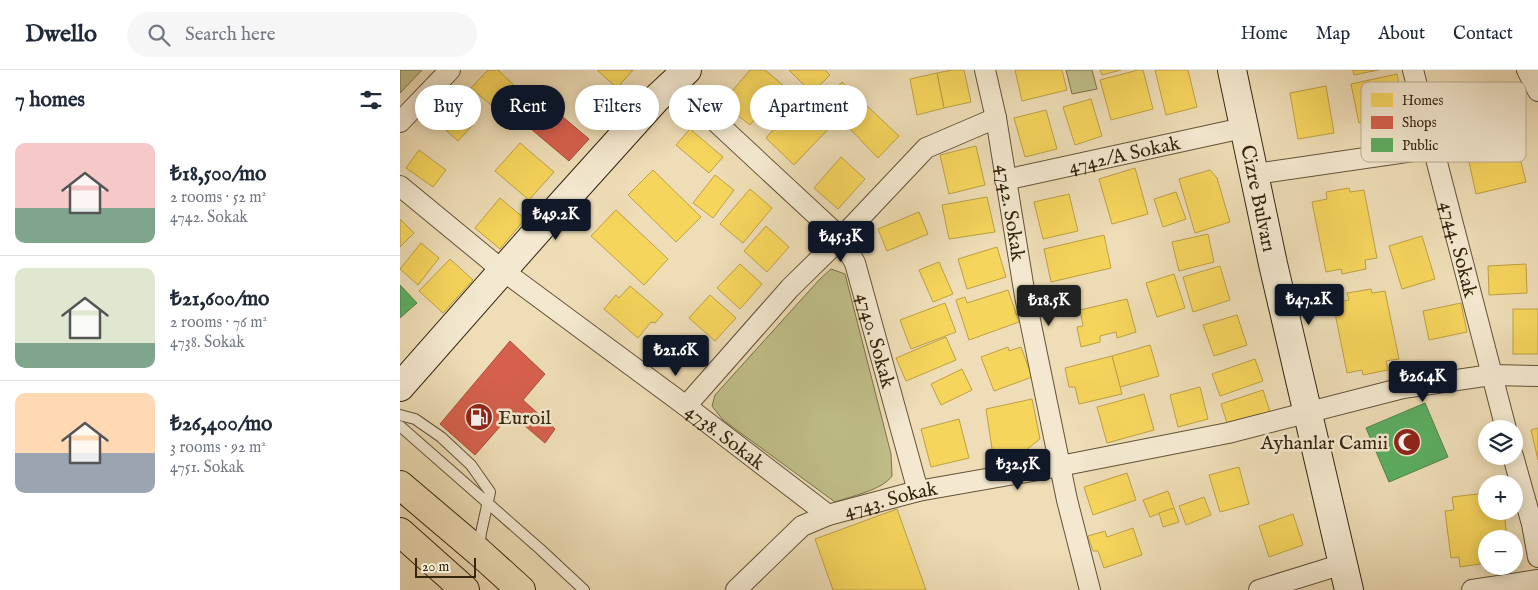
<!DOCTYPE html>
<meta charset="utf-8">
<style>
:root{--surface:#fff;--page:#f6f6f7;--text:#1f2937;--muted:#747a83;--line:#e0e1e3;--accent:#111827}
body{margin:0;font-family:"IM FELL English",serif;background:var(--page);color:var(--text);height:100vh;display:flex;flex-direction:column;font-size:19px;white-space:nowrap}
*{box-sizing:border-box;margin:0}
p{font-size:16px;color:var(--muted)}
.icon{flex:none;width:28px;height:28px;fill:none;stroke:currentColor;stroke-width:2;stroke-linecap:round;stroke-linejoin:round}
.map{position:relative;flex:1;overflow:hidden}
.drawer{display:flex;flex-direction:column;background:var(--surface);width:400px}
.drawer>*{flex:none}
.top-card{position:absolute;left:15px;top:15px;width:475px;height:45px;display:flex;gap:10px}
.tools{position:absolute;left:1078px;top:350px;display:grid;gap:10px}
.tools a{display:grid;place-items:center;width:45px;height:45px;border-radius:50%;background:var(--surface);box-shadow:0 2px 12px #0003;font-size:25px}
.scale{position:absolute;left:15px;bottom:12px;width:61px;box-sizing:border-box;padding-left:5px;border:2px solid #35250e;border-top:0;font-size:14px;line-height:18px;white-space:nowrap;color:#35250e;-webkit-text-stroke:4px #f4e9d0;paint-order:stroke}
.price{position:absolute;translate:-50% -42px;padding:0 11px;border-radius:5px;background:var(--accent);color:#fff;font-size:16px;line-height:32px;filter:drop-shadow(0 1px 2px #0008)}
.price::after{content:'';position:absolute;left:50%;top:30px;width:15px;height:11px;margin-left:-8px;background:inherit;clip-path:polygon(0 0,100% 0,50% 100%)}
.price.selected{background:#222;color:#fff}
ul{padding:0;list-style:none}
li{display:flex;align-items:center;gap:15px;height:125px;padding:0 15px}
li+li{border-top:1px solid var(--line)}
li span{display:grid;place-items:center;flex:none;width:140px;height:100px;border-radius:10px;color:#555}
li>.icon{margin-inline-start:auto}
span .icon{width:60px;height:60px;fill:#fffc;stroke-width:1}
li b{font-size:21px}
h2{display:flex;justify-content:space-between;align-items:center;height:60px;padding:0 15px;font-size:21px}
.tag{padding:0 18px;border-radius:22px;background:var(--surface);box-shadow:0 2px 12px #0003;font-size:18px;line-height:45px}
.tag.selected{background:var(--accent);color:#fff}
header{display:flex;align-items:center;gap:30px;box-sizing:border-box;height:70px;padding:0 25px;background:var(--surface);border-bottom:1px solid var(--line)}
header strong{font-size:24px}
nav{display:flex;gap:28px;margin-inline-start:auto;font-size:18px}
.search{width:350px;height:45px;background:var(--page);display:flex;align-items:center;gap:12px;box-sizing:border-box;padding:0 18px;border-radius:28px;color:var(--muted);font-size:19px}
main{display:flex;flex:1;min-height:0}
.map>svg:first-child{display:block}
</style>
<header>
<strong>Dwello</strong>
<div class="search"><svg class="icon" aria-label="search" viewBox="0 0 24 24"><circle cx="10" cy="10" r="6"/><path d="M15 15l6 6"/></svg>Search here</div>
<nav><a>Home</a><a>Map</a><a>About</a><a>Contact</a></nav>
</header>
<main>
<section class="drawer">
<h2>7 homes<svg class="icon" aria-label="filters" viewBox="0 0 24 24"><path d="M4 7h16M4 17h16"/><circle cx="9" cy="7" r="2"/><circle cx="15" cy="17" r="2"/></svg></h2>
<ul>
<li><span style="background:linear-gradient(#f6c9c9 65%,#7fa58c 0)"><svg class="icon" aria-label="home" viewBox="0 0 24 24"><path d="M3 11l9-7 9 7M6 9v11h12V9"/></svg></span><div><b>₺18,500/mo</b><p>2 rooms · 52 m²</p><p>4742. Sokak</p></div></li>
<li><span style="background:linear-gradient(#dfe7d0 75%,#7fa58c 0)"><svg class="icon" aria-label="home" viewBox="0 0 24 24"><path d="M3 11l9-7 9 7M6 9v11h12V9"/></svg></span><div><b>₺21,600/mo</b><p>2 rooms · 76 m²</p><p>4738. Sokak</p></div></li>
<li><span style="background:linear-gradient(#ffd9b3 60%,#9aa5b1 0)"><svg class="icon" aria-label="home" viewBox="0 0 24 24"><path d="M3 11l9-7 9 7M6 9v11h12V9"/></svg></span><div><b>₺26,400/mo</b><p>3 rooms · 92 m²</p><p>4751. Sokak</p></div></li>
</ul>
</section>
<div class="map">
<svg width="1138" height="520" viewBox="0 0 1138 520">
<rect width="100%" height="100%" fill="#eeddb6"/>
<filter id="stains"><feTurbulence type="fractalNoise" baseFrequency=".004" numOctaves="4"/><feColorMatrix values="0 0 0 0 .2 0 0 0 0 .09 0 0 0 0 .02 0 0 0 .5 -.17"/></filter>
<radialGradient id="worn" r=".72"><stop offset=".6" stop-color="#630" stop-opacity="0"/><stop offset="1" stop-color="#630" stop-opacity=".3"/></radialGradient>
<g fill="#c0bf89" stroke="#7a724c">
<path d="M0,0H22L0,23Z"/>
<path d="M666,0H692L697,19L672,24Z"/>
<path d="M431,199L445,204L491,384L492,406C482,420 452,426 435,432L323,350L312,336L315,325L419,210Z"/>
</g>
<g fill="#f6d55c" stroke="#bca045">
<path d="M88,0H98L117,18L97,40L71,18Z"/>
<path d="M197,0H233L217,18Z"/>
<path d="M350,0H365L384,16L350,55L322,33Z"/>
<path d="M389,0H425L430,5L412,23Z"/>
<path d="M552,0H564L571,32L544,38L537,3Z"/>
<path d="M615,0H662L667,20L622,31Z"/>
<path d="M700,0H721L702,5Z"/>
<path d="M738,0H743L753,39L711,50L700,10Z"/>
<path d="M755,0H788L797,37L766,45Z"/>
<path d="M953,0H978L954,5Z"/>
<path d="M537,3L544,38L517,45L510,9Z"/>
<path d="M997,4L1005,43L959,53L951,14Z"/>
<path d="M442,12L460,28L439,51L421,35Z"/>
<path d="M926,16L934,63L898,69L890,23Z"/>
<path d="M404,24L434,53L394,95L366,68Z"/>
<path d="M57,28L79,48L58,71L36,51Z"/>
<path d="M691,29L702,66L675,75L663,37Z"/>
<path d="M467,36L499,66L478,88L448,57Z"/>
<path d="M646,40L657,79L625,87L614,48Z"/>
<path d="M290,59L323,87L309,103L276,75Z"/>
<path d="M120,73L154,102L129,130L95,101Z"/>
<path d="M576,76L585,115L549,124L540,85Z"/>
<path d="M19,80L46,100L33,117L6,98Z"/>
<path d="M1118,80L1126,112L1076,124L1069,92Z"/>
<path d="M441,87L465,109L438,139L414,118Z"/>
<path d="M735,98L748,144L712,154L699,109Z"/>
<path d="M253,100L301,147L276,172L228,125Z"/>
<path d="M810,100L817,108L830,152L795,163L779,109Z"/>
<path d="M315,105L334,120L313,148L293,133Z"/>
<path d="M949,118L950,122L964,120L977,188L965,190L966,199L942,204L941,199L926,202L912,132L927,129L926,122Z"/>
<path d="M350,119L372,138L343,173L320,154Z"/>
<path d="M776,122L786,149L763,157L754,129Z"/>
<path d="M669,124L678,161L643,169L634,132Z"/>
<path d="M587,127L595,162L549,169L542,135Z"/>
<path d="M100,128L125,149L100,179L75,158Z"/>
<path d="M216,140L268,189L244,215L191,166Z"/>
<path d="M519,142L528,164L487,181L478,159Z"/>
<path d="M0,149L14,163L0,177Z"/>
<path d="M366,156L389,177L367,202L344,181Z"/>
<path d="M808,164L814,192L779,201L772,172Z"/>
<path d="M704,165L711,198L651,212L644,179Z"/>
<path d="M1022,166L1035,209L1002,219L989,176Z"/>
<path d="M21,173L39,188L18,215L0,199Z"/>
<path d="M597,177L606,207L567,219L558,189Z"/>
<path d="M50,189L73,210L43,243L19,221Z"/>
<path d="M539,192L553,224L533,232L519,200Z"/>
<path d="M340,194L362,214L340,239L317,218Z"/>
<path d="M1126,194L1127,223L1089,225L1088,196Z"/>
<path d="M820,196L830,230L793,242L783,207Z"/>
<path d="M774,204L785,238L757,247L746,213Z"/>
<path d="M230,216L263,244L255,253L251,252L238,268L204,239L216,225L219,228Z"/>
<path d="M971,219L972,223L985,221L999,289L986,291L988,300L963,305L962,300L947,303L933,233L949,230L947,223Z"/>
<path d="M608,220L619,252L569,270L556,230L565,227L567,233Z"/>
<path d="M310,225L336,248L315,271L289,248Z"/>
<path d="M727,229L736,262L717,268L716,262L700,266V272L681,277L677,257L683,256L680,240Z"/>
<path d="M545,233L556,262L511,279L500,250Z"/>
<path d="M1061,233L1067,262L1029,270L1023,241Z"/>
<rect x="1113" y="239" width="25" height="45"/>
<path d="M837,245L847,275L814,286L803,255Z"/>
<path d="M546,267L556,290L506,311L496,288Z"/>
<path d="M750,275L759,306L720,317L712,286Z"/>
<path d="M608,277L609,281L621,277L632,307L594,321L581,287Z"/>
<path d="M712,286L722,324L679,334L675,317H669L665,298Z"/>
<path d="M855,289L863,311L820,326L812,304Z"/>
<path d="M562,299L572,320L541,335L531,314Z"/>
<path d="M800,317L808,349L778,357L770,325Z"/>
<path d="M863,320L870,342L828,356L821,334Z"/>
<path d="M744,324L754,360L707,373L697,337Z"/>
<path d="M632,329L640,369L626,380L593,385L586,339Z"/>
<path d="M559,349L569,388L531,397L521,359Z"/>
<path d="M1138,358V390L1131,360Z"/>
<path d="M839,397L849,434L820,442L809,405Z"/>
<path d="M727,403L736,430L693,445L684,417Z"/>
<path d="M768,421L774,438L750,447L743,430Z"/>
<path d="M1086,423V441H1104L1107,469H1086V493L1060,497L1059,487L1051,488L1045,441L1054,440L1052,427Z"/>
<path d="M804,427L811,445L786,455L779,436Z"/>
<path d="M774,438L779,452L763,457L759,443Z"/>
<path d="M497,439L526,520H433L415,469Z"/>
<path d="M893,444L903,475L869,487L859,456Z"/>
<path d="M733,458L742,485L704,498L698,481H693L688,466L705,461L707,467Z"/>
</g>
<g fill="#d6604d" stroke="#a64e3a">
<path d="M150,36L189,69L169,91L131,59Z"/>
<path d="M110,271L145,304L123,330L155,359L145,373L111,344L75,385L40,354Z"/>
</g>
<g fill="#5aae61" stroke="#4f8548">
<path d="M0,215L17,233L0,248Z"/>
<path d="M1025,333L1048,387L989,412L966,358Z"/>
</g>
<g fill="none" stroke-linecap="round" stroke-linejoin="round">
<g stroke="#635338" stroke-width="12">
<g id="lane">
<path d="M0,345L15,349L41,367L71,395L90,422L81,463L79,479"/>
<path d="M0,356L140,479L184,520"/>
</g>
</g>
<g stroke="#635338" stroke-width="22">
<g id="street">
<path id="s1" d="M585,0L596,48L625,226L667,430L690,520"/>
<path id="s2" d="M1013,0L1106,359"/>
<path d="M1127,0L1138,21"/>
<path id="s3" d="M273,12L441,168L455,193L518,421"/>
<path d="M0,52L50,0"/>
<path d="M855,104L1034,78"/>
<path id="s4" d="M605,110L843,58"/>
<path id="s5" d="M0,116L102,200L286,336L428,445"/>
<path d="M286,336L390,218L441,168L526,78L596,48"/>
<path d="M1113,386L1132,454L1138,487"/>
<path id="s6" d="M336,520L402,456L428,445L518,421L660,396L828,363L1003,318L1091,305L1138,306"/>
<path d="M859,520L943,494"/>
<path d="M1072,520L1138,510"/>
</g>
</g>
<g stroke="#35250e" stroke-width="30">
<g id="secondary">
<path id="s7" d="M832,0L873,194L949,520"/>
<path d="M0,317L148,149L257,28L287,0"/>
</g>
</g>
<g stroke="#35250e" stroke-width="30">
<g id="primary">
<path d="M0,415L79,482L121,520"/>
<path d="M0,462L65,520"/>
</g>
</g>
<use href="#lane" stroke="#f4e9d0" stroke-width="10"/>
<use href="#street" stroke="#f4e9d0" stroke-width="20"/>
<use href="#secondary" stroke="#f4e9d0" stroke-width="28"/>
<use href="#primary" stroke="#eeddb6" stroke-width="28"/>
</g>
<defs>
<g id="fuel-disc" transform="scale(1.4375)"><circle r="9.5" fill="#8f2418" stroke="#f4e9d0"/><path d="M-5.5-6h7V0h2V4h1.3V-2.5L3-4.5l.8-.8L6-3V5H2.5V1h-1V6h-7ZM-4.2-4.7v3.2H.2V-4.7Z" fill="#fff"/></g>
<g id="mosque-disc" transform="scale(1.4375)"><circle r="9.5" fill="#8f2418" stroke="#f4e9d0"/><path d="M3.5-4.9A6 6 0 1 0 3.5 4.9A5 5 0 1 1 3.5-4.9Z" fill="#fff"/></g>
</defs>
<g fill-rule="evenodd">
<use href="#fuel-disc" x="79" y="347"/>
<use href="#mosque-disc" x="1007" y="372"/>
</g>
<g text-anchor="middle" stroke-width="5" stroke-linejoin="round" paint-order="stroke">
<g font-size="20" fill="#35250e" stroke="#f4e9d0">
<text dy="7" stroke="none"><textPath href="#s4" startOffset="122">4742/A Sokak</textPath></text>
<text dy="7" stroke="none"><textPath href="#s7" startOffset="131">Cizre Bulvarı</textPath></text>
<text dy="7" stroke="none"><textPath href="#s1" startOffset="145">4742. Sokak</textPath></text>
<text dy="7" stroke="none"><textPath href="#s2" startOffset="185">4744. Sokak</textPath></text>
<text dy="7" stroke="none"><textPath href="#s3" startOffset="338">4740. Sokak</textPath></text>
<text dy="7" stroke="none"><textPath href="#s5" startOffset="411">4738. Sokak</textPath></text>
<text dy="7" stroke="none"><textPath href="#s6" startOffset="185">4743. Sokak</textPath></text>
</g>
<g font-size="20" fill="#35250e" stroke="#f4e9d0" text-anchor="start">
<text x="98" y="354">Euroil</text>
<text x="988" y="379" text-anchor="end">Ayhanlar Camii</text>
</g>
</g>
<rect x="961" y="12" width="165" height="80" rx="8" fill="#f4e9d0" stroke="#bbae96" stroke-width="1"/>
<rect x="971" y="23" width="22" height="14" fill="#f6d55c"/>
<rect x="971" y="46" width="22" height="13" fill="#d6604d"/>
<rect x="971" y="68" width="22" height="14" fill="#5aae61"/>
<g font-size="14" fill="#35250e">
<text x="1002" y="35">Homes</text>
<text x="1002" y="57">Shops</text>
<text x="1002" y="80">Public</text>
</g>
<rect width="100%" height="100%" filter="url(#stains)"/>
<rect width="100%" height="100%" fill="url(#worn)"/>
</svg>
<div class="tools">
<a><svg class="icon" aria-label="layers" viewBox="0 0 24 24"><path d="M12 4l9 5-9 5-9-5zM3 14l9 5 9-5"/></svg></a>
<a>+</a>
<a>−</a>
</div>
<div class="scale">20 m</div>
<b class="price" style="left:156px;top:171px">₺49.2K</b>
<b class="price" style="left:441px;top:193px">₺45.3K</b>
<b class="price" style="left:909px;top:256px">₺47.2K</b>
<b class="price selected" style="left:649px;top:257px">₺18.5K</b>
<b class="price" style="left:276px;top:307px">₺21.6K</b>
<b class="price" style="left:1023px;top:333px">₺26.4K</b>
<b class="price" style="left:618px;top:421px">₺32.5K</b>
<div class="top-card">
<a class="tag">Buy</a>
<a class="tag selected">Rent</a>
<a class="tag">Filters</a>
<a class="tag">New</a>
<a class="tag">Apartment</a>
</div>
</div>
</main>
